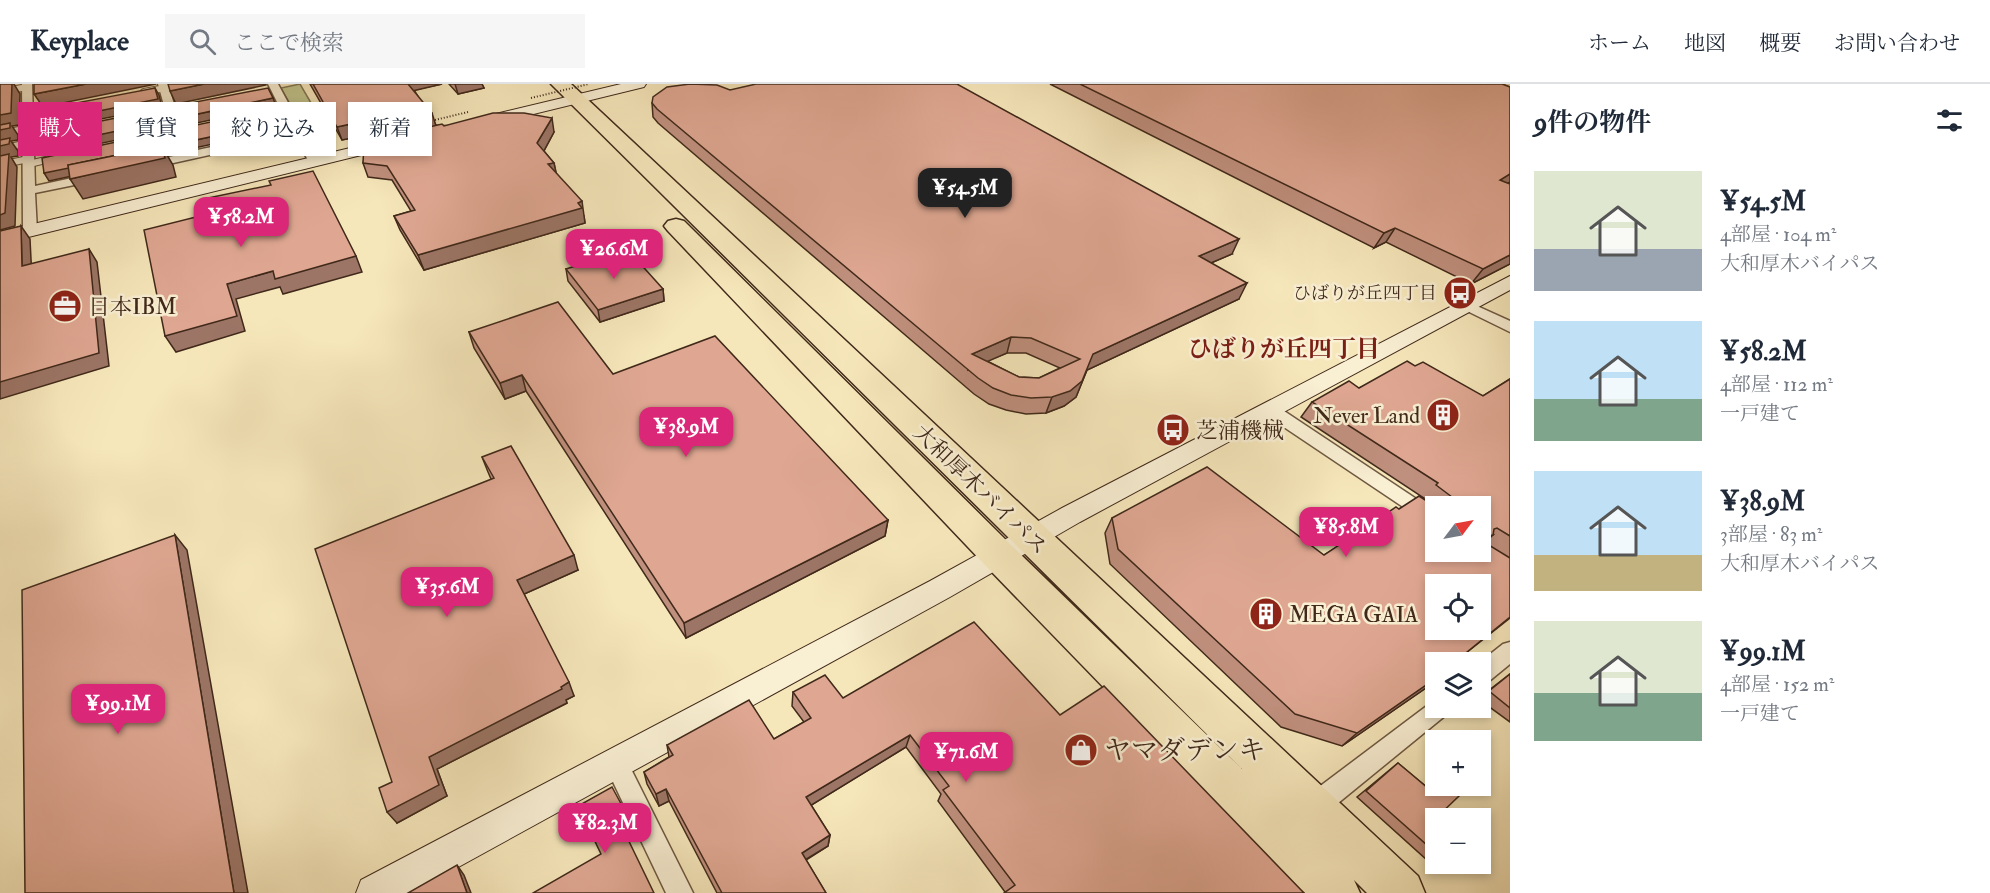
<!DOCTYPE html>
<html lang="ja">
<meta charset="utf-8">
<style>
:root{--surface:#fff;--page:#f6f6f7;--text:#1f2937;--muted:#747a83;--line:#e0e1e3;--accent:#db2777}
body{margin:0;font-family:"IM FELL Double Pica","Noto Serif JP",serif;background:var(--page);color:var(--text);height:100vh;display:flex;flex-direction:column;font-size:22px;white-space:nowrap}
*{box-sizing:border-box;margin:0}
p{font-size:20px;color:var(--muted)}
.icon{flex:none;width:33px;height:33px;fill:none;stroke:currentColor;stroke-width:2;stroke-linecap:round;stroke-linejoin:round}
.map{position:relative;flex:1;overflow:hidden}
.drawer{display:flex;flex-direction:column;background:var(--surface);width:480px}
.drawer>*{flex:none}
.hud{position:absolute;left:18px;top:18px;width:570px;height:54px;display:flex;gap:12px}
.needle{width:39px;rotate:58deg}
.fabs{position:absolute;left:1425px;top:412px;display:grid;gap:12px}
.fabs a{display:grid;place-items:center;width:66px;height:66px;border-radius:0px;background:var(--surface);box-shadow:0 3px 9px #0003;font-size:30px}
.price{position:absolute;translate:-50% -51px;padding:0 14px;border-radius:12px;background:var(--accent);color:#fff;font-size:20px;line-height:39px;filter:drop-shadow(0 2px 3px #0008)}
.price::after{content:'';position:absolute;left:50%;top:36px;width:18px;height:14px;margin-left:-9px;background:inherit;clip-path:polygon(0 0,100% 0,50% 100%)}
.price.on{background:#222;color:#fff}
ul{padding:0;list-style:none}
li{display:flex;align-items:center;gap:18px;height:150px;padding:0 24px}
li span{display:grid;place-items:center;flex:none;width:168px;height:120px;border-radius:0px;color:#555}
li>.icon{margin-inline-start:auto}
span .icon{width:72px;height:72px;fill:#fffc;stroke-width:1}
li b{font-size:26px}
h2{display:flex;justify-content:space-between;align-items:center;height:72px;padding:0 24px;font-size:26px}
.tag{padding:0 21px;border-radius:0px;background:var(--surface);box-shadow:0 3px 9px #0003;font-size:21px;line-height:54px}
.tag.on{background:var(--accent);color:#fff}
header{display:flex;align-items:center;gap:36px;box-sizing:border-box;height:84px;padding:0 30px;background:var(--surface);border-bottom:2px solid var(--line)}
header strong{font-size:28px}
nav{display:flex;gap:33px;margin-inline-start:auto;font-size:21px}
.search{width:420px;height:54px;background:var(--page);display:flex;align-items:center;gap:15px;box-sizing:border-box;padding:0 21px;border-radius:0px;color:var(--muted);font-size:22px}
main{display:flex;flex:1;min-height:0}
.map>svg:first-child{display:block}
</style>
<header>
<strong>Keyplace</strong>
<div class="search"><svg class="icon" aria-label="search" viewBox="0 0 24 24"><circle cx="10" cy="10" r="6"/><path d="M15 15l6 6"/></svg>ここで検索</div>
<nav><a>ホーム</a><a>地図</a><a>概要</a><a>お問い合わせ</a></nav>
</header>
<main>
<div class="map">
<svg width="1510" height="809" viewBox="0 0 1510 809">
<rect width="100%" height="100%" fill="#f6e7bb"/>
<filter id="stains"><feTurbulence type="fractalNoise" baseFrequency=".00333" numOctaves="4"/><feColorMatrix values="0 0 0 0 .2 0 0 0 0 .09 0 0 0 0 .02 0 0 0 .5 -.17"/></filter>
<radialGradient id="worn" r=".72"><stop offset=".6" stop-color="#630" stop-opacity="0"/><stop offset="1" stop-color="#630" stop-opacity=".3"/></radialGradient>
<path fill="#c1c48c" stroke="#807653" stroke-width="1.5" d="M300,0L318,31L317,32L299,36L281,4Z"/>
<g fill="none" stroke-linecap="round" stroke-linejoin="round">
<g stroke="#6e5842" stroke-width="8">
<g id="lane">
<path d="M0,8L27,3"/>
<path d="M144,8L186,0"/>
<path d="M0,50L28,44"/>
<path d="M28,55L52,50"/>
<path d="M0,65L28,59"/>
<path d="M29,80L54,74"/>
<path d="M0,81L28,75"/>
</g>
</g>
<g stroke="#6e5842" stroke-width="3">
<g id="street">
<path d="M22,0H32L35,102L95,89L101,93L99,96L35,109L37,147L30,151L23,147Z"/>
<path d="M158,0H168L188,68L291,46L268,0H278L320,78L318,80H310L295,52L146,85L142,83V79L178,71Z"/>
<path d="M1466,217L1510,237V248L1461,224L1459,221L1461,218Z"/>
<path d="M1269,319L1275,321L1436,428V445L1263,329L1261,325L1263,321Z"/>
<path d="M1510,558V580L1488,598L1480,600L1479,579L1503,560Z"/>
<path d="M1436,615V624H1449L1446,631L1321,733L1312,736L1303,733L1300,724L1303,715Z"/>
<path d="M616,668L624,671L693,809H666L604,679L608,671Z"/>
</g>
</g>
<g stroke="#40291a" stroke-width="2">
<g id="secondary">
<path d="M621,0H646L644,3L484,42L476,37L479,34Z"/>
<path d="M396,53L402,55L404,58L402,61L0,160V148Z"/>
<path d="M1510,192V206L1080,438L950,513L411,809H356L361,796L930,497L1062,424Z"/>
</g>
</g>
<g stroke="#40291a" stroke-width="3">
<path id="highway" d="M551,0H571L1418,792L1425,809H1367L1354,796L1360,809H1303L986,482L668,147L664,142L668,137L676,135L684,137L1012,462L1242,685Z"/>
</g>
<path stroke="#40291a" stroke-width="2" stroke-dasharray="1 2" stroke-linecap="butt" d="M435,36L468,28"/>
<use href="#lane" stroke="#f9efd3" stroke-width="6"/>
<use href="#street" fill="#f9efd3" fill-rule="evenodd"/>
<use href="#secondary" fill="#f9efd3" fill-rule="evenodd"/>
<use href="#highway" fill="#f6e7bb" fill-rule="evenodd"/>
<path stroke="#40291a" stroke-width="2" stroke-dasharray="1 2" stroke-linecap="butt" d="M531,14L589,0"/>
</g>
<g fill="#c0907e" stroke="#40291a" stroke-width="1.5" fill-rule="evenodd">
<path d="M310,0H442L414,6L436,41L554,48L544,67L554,79L556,89L584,132L585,139L424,186L400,146L394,132L411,127L392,96L368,93L363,79L369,57L367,51L342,56Z"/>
<path d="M449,0H482L484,4L458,10Z"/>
<path d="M1050,0H1502L1510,3V98L1508,99L1510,100V180L1471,200L1386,158L1374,164Z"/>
<path d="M730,6L1232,170L1211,179L1239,215L1087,286L1076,313L1064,322L1046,329L1026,330L1006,326L989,320L974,310L658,39L653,33L652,19ZM1007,269H1026L1060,284L1039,294L1019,293L987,277Z"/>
<path d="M566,185L663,205L664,217L600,238L568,197Z"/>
<path d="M469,248L613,290L888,436L885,452L686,554L526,307L505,315L474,264Z"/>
<path d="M1415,282L1483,312L1510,295V534L1461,573L1436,597L1342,662L1281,643L1110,480L1105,449L1112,434L1324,471L1399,425L1424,414L1301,333L1312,318L1359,304ZM1436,423H1480L1436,468Z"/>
<path d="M482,373L578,486L524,510L574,612L566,616L567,619L437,685L447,712L397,739L392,698L491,395L488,388Z"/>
<path d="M1510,590V638L1480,616V613Z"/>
<path d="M793,608L843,614L1060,631L1304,809L1005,808L938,717L941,710L906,663L811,721L830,751L828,762L806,776L826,809H717L669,717L659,722L647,700L644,688L669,673L667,661L774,655L804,638L792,622Z"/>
<path d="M1398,679L1434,709L1444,702L1433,737L1436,739V780H1447L1437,785L1357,713Z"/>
</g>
<g fill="#9c7566" stroke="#40291a" stroke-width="1.5">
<path d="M0,0H14L20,10L19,41L12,42L18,51V56L11,57L18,67V72L11,73L17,83L15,142L0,146Z"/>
<path d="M86,0H156L43,23L34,10Z"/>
<path d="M204,0H266V1L176,20L170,7Z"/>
<path d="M406,0H442L408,8Z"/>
<path d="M455,0H482L484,4L458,10Z"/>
<path d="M155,4L159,11L162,23L45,46L40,39Z"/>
<path d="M273,14L276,22L183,42L179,34Z"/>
<path d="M161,25L165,33L168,45L47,71L42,63Z"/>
<path d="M432,29L436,42L369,58L367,51L342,56L337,43L365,37Z"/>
<path d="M552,34L554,48L540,74L537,59Z"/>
<path d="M285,37L288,44L190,65L186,58Z"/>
<path d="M167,47L171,55L175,69L167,71L173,81L176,93L83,115L70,95L165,72L49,97L44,89Z"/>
<path d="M554,79L557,93L548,80Z"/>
<path d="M1510,90V98L1490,110L1500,96Z"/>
<path d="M582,117L585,139L424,186L418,171Z"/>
<path d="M21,142L30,155L32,195L22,182Z"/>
<path d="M1395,144L1386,158L1374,164L1384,149Z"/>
<path d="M1239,155L1232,170L1192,187L1199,172Z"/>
<path d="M89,165L97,178L109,282L0,315V298Z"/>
<path d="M1510,171V180L1471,200L1483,185Z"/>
<path d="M356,172L362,188L283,210L280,203L236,215L245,247L176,268L165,252L227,200L273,187Z"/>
<path d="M1247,199L1239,215L1087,286L1076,313L1064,322L1046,329L1052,313L1093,270Z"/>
<path d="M663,205L664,217L600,238L598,226Z"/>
<path d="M1011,253L1007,269L968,286L972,270Z"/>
<path d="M522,291L526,307L505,315L500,299Z"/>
<path d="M888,436L885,452L686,554L684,539Z"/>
<path d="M175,451L187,466L248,809H234Z"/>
<path d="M1493,451L1480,463L1483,453Z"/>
<path d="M574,471L578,486L522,511L517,496Z"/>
<path d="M1436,594V597L1342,662L1357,649Z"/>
<path d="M569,598L574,612L566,616L567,619L437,685L447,712L397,739L387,728L429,673Z"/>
<path d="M910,651L906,663L805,725L806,713Z"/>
<path d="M666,705L669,717L659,722L656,710Z"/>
<path d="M633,742L636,752L627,757L624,747Z"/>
<path d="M830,751L828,762L800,779L802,769Z"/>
<path d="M457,781L464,791L471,809H467Z"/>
</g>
<g fill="#dfa792" stroke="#40291a" stroke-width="1.5" fill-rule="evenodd">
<path d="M0,0H12L11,29L0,31Z"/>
<path d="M34,0H86L34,10Z"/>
<path d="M168,0H204L170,7Z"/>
<path d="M313,0H408L432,29L365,44V37L337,43Z"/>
<path d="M690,0L717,1L730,6L756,0H957L1239,155L1199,172L1247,199L1093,270L1082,297L1070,307L1052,313L1031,314L1011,311L993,304L978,294L657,25L652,19L653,13L667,3ZM1011,253L1031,254L1080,275L1039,294L1019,293L972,270Z"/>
<path d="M1080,0H1502L1510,3V90L1500,96L1510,100V171L1483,185L1395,144L1384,149Z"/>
<path d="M155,4L158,15L40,39L39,26Z"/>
<path d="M268,4L273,14L179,34L175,22Z"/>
<path d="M278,24L285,37L186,58L182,44Z"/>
<path d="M161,25L164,37L42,63L41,49Z"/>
<path d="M493,29H524L552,34L537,59L554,79L548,80L582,117L578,119L582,124L418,171L394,132L415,126L387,82L363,79L364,58L442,40L444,42Z"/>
<path d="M10,39V44L0,46V41Z"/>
<path d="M167,47L171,62L162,64V62L68,81L69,84L44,89L42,74Z"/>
<path d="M10,54L9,60L0,62V56Z"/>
<path d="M162,62L165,74L70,95L68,81Z"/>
<path d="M9,70L5,129L0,131V72Z"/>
<path d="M313,87L356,172L275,195L273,187L227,200L237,232L165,252L144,146L208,130L203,115L271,101L269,97Z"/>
<path d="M21,142L22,182L89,165L99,269L0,298V147Z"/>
<path d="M628,166L663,205L598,226L566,185Z"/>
<path d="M558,218L613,290L715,252L888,436L684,539L522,291L500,299L469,248Z"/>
<path d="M1407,277L1415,282L1423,278L1483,312L1510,295V452L1497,444L1494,445L1493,451L1483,453L1487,460L1510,474V533L1461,573L1464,575L1458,579H1436V594L1357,649L1295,630L1118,465L1112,434L1207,383L1324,471L1396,423L1399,425L1419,412L1436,423V468H1480V423H1452V413L1436,401L1438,399L1312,318L1349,297L1359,304ZM1436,501H1480V546H1436Z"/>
<path d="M511,362L574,471L517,496L569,598L561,603L562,605L429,673L439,701L387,728L379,704L392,698L315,465L494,394L482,373Z"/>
<path d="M175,451L234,809H25L22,506Z"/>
<path d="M974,538L1060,631L1104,602L1304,809H1004L1015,801L943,706L949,702L910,651L806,713L830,751L802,769L826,809H722L666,705L656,710L644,688L673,671L667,661L749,616L774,655L811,634L793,608L825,591L843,614Z"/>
<path d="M1510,590V624L1489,607Z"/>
<path d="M1398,679L1435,710L1444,702H1447L1459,712L1433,737L1436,739V769L1366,707Z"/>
<path d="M612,703L633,742L624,747L654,809H533L601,770L578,722Z"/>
<path d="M457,781L467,809H408Z"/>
</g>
<defs>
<g id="bus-disc" transform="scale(1.725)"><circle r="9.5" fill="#8f2418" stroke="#f9efd3"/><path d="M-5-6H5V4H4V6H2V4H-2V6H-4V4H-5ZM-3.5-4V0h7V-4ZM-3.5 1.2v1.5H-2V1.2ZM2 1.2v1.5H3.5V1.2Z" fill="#fff"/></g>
<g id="office-disc" transform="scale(1.725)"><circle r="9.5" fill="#8f2418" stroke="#f9efd3"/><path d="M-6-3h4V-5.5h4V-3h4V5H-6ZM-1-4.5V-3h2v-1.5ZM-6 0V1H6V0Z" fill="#fff"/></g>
<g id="building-disc" transform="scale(1.725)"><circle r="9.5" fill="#8f2418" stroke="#f9efd3"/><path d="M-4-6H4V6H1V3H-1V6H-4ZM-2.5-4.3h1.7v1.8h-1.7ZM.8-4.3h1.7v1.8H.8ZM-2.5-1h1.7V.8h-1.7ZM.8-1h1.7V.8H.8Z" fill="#fff"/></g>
<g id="shop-disc" transform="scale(1.725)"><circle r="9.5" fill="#8f2418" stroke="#f9efd3"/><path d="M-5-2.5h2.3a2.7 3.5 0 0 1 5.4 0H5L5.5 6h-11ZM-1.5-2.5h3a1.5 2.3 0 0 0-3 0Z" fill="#fff"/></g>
</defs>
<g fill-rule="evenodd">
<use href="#bus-disc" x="1460" y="209"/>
<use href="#office-disc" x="65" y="222"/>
<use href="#building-disc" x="1443" y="331"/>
<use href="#bus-disc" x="1173" y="346"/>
<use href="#building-disc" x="1266" y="530"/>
<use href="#shop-disc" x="1081" y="666"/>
</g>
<g text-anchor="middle" stroke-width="5" stroke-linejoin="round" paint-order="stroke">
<g font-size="18" fill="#40291a" stroke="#f9efd3" text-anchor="end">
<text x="1437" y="215">ひばりが丘四丁目</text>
</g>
<g font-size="22" fill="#40291a" stroke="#f9efd3" text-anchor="start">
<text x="88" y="230">日本IBM</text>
<text x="1420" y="339" text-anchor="end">Never Land</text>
<text x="1196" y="354">芝浦機械</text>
<text x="1289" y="538">MEGA GAIA</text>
</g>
<g font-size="22" fill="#40291a" stroke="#f9efd3">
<text transform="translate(981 405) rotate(44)" y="8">大和厚木バイパス</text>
</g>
<g font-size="24" font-weight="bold" fill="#7a1f14" stroke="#f9efd3">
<text x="1284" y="273">ひばりが丘四丁目</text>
</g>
<g font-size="27" fill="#40291a" stroke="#f9efd3" text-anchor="start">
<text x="1104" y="675">ヤマダデンキ</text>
</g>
</g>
<rect width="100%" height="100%" filter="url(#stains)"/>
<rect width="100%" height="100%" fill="url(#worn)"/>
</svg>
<div class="fabs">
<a><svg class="needle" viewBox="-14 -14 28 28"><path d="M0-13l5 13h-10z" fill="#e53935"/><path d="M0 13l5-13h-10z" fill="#747a83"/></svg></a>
<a><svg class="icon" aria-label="locate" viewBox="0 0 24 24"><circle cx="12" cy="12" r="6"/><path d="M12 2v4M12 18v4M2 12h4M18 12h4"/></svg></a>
<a><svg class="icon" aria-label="layers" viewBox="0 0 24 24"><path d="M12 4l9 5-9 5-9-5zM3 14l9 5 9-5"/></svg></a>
<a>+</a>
<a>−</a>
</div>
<b class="price on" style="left:965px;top:135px">¥54.5M</b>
<b class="price" style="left:241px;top:164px">¥58.2M</b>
<b class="price" style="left:614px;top:196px">¥26.6M</b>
<b class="price" style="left:686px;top:374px">¥38.9M</b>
<b class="price" style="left:1346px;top:474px">¥85.8M</b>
<b class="price" style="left:447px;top:534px">¥35.6M</b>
<b class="price" style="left:118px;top:651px">¥99.1M</b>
<b class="price" style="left:966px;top:699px">¥71.6M</b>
<b class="price" style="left:605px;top:770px">¥82.3M</b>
<div class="hud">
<a class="tag on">購入</a>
<a class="tag">賃貸</a>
<a class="tag">絞り込み</a>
<a class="tag">新着</a>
</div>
</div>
<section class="drawer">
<h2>9件の物件<svg class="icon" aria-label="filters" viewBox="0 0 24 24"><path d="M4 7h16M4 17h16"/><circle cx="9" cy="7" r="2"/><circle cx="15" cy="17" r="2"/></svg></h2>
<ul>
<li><span style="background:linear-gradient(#dfe7d0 65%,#9aa5b1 0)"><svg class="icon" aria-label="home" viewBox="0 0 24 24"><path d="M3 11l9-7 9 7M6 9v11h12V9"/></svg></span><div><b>¥54.5M</b><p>4部屋 · 104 m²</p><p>大和厚木バイパス</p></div></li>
<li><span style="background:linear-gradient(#bfe0f5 65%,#7fa58c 0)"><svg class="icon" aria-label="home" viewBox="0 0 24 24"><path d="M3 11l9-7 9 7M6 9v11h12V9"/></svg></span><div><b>¥58.2M</b><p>4部屋 · 112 m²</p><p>一戸建て</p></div></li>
<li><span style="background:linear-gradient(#bfe0f5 70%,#c2b280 0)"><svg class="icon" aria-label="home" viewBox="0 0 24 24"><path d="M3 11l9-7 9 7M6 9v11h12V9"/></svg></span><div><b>¥38.9M</b><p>3部屋 · 83 m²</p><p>大和厚木バイパス</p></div></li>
<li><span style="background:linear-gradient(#dfe7d0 60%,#7fa58c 0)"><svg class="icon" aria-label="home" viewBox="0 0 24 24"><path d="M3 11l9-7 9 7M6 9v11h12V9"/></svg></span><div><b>¥99.1M</b><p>4部屋 · 152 m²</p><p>一戸建て</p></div></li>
</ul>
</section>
</main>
